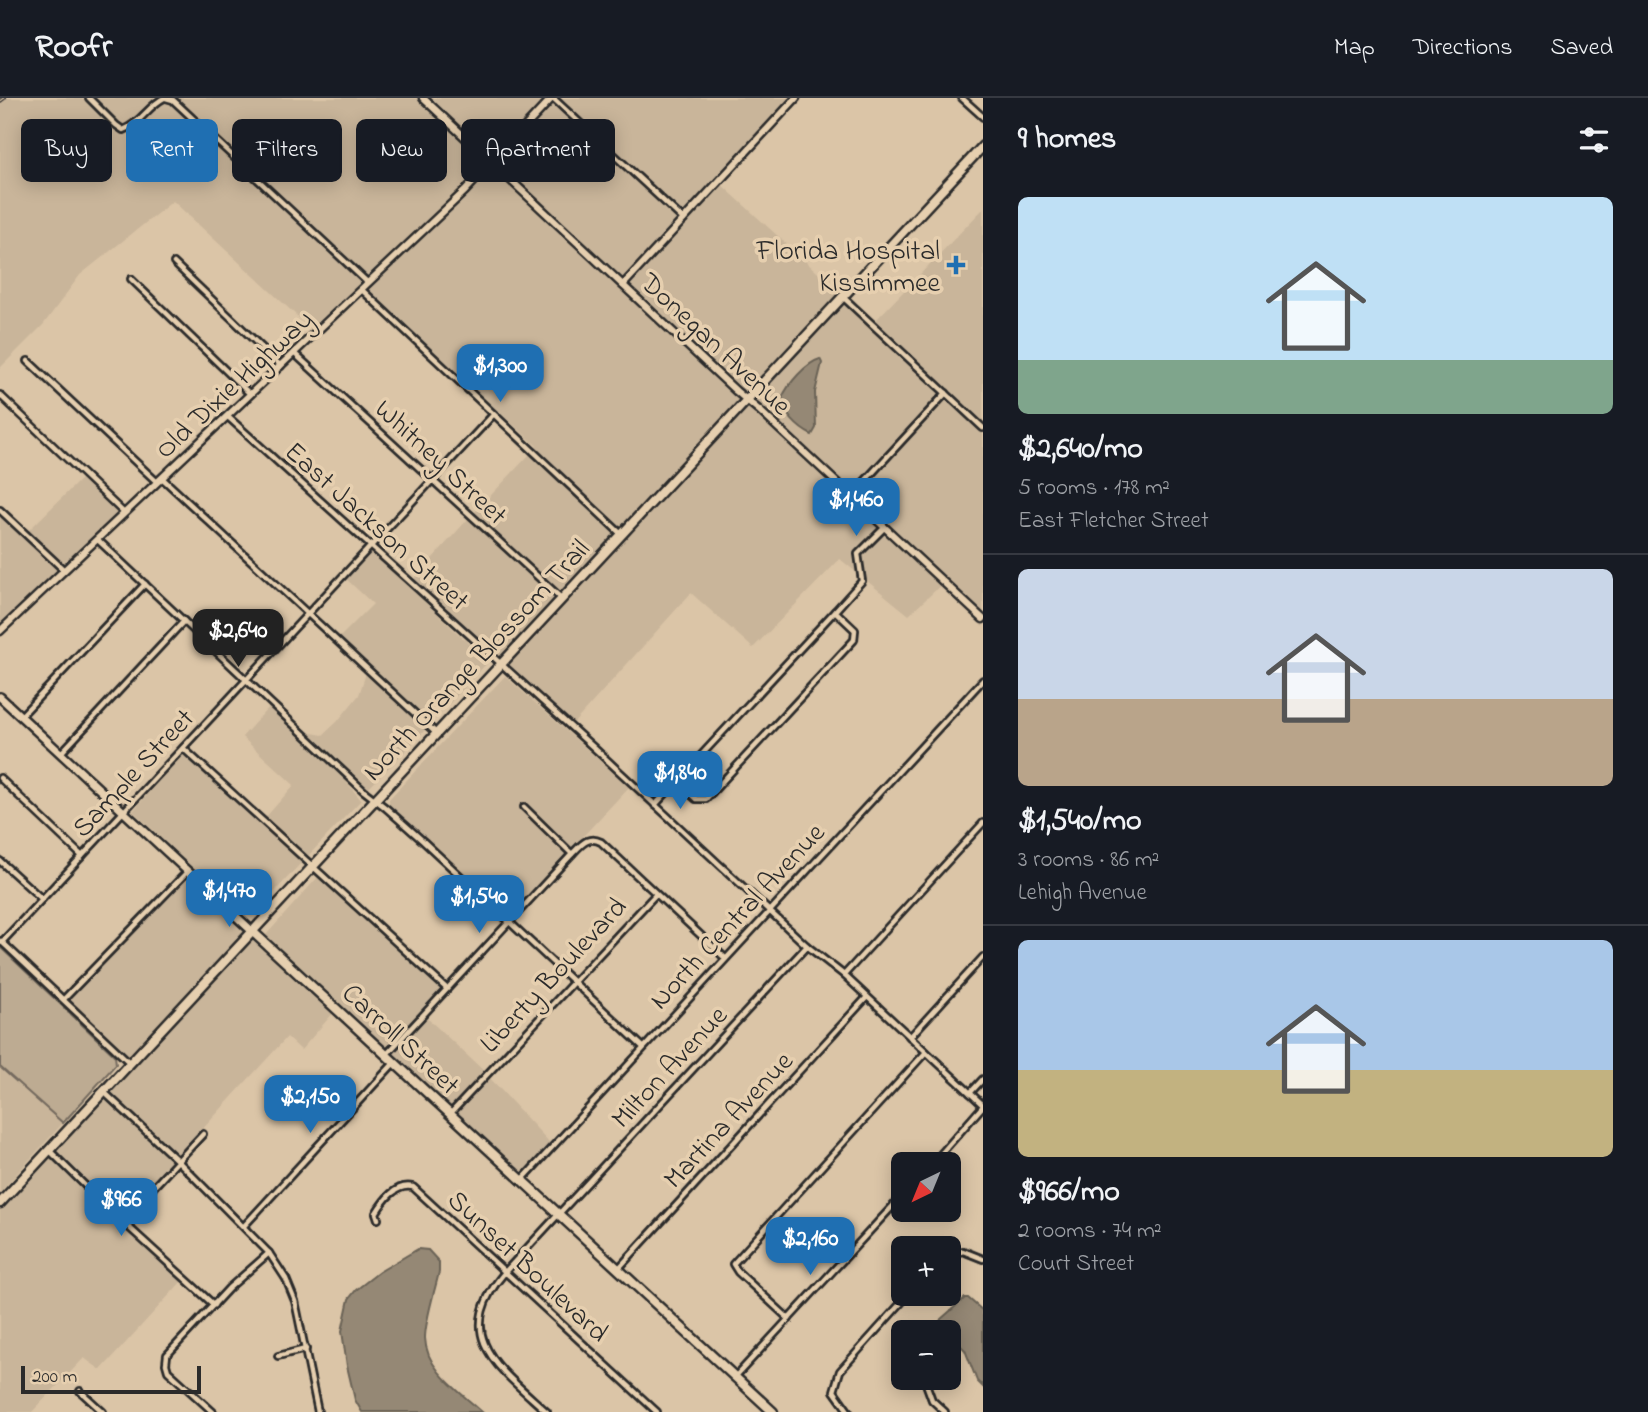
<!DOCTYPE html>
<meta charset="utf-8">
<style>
:root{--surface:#171b24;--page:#20242c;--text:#f1f3f6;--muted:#9ea1a6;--line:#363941;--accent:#1f6fb2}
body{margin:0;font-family:"Indie Flower",sans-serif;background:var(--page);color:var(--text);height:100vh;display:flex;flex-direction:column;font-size:26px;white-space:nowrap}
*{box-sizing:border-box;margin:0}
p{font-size:23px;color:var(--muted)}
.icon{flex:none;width:38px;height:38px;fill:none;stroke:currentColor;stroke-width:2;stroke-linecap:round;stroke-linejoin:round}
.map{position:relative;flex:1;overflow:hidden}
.side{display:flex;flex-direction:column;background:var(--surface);width:665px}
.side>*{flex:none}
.top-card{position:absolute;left:21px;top:21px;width:665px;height:63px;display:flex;gap:14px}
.needle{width:46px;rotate:223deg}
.tools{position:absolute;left:891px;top:1054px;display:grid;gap:14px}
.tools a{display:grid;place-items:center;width:70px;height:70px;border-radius:10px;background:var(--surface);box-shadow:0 4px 18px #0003;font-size:35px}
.scale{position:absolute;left:21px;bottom:18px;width:180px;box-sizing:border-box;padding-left:7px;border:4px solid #2b2b2b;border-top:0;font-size:19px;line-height:24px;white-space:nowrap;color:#2b2b2b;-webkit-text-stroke:5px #e6cfaf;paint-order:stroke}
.price{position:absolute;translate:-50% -60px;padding:0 16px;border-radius:14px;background:var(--accent);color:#fff;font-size:23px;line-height:46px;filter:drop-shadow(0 2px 4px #0008)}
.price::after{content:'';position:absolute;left:50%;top:42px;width:21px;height:16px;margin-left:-10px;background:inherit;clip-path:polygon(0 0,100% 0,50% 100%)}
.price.on{background:#222;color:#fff}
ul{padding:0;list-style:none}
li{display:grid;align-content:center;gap:14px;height:371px;padding:0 35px}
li+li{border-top:2px solid var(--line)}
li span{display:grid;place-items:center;height:217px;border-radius:10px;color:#555}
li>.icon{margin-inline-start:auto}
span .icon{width:126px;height:126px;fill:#fffc;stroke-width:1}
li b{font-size:30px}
h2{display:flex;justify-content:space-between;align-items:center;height:84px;padding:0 35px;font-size:30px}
.pill{padding:0 24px;border-radius:10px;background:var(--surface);box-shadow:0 4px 18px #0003;font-size:24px;line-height:63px}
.pill.on{background:var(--accent);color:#fff}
header{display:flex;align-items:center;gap:42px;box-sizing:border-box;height:98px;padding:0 35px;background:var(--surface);border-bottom:2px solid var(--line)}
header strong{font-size:33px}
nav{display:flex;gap:38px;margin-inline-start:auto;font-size:24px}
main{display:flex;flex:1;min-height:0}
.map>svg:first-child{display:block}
</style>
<header>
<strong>Roofr</strong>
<nav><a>Map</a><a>Directions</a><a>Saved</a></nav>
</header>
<main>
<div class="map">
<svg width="983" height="1314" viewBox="0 0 983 1314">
<rect width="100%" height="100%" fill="#dbc5a7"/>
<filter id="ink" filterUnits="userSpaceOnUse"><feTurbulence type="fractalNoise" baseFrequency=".0143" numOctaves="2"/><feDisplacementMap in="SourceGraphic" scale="14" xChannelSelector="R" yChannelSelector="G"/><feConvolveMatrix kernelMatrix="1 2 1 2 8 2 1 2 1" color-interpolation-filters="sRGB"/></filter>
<g filter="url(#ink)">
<g fill="#c9b59a">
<path d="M0,0H82L113,30L124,35L134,31L158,6L164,3L171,5L364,185L310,230L173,103L80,177L43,227L0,270Z"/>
<path d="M94,0H157L130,26L124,28Z"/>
<path d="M175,0H418L488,64L463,91L369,181Z"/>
<path d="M428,0H548L492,59Z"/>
<path d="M558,0H791L684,117Z"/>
<path d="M552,4L679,122L623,182L523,88L532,106L742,303L622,432L535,351L537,348L438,259L367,191L468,95L492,69L504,71L497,64L510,59Z"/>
<path d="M721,86L841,196L747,298L628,187Z"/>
<path d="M983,111V323L874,224Z"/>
<path d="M843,204L941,296L851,393L752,302Z"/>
<path d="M946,300L983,335V516L855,397Z"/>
<path d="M747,307L880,429L856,454L855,467L861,466V457L884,434L983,526V529L940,488L909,517L840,461L753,550L691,495L572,627L505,567Z"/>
<path d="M530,356L617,437L562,496L473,416Z"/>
<path d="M82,380L120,416L65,468L28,433Z"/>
<path d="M0,417L60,473L2,527L0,525Z"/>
<path d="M468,421L557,501L500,563L413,482Z"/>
<path d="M370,452L488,564L431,625L339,540L373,506L344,479Z"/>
<path d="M366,575L425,632L369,690L310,637L312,635L323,637L337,624L359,597Z"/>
<path d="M505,578L629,689L572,750L525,704L520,709L567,755L508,818L389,707V701Z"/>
<path d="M269,609L339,675L361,702L309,757L305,756L265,720L294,687L242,639Z"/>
<path d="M183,655L300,762L301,765L254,816L247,818L238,813L133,713Z"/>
<path d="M188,778L248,834L130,961L69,901Z"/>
<path d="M318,779L441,891L386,952L266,837Z"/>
<path d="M253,838L334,914L301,952L287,939L178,1058L108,993Z"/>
<path d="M425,918L485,974L450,1011L391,956Z"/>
<path d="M0,969L63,1025L0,1094Z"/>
<path d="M489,979L550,1045L522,1078L455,1016Z"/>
<path d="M104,998L173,1064L122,1118L54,1052Z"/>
<path d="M49,1057L107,1115L182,1183L101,1272L84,1260L32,1314H0V1110Z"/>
</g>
<path fill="#bdab92" stroke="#746b5e" stroke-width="2" d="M0,849L115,958L116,966L63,1025L0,969Z"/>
<g fill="#958875" stroke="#6b6357" stroke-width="2">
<path d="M820,261L822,265L815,294L816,330L812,337C799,331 782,315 782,300C788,286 806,265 820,261Z"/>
<path d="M418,1151L428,1152L439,1164V1174C435,1192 425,1223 425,1240C426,1273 461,1294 482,1314H362L355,1302L347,1268L342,1233L349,1201L356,1192L379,1174Z"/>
<path d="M965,1200H968L983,1213V1289L977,1283L965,1252L939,1226L941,1221Z"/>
</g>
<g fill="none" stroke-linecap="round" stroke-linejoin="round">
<g stroke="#2b2b2b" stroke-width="10">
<g id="minor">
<path d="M89,0L116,27L123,32C140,26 148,8 164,0"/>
<path d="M166,0L173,2L368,185"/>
<path d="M553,0L684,122"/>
<path d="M962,0L983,19"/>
<path d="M174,165L281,268"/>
<path d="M131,181L250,296"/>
<path d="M362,192L621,436"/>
<path d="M843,199L983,330"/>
<path d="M295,256L561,500"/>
<path d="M28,263L157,384"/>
<path d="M0,297L124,415"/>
<path d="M227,318L593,649L807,848L844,877L983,1007"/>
<path d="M162,380L436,635"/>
<path d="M851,398L946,295"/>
<path d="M0,412L64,472"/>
<path d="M98,442L364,693L386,710L423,743L643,949"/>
<path d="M21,618L145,486"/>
<path d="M183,650L446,890"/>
<path d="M61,655L184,523"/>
<path d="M0,680L82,758"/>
<path d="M677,683L696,701H706L854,542L855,532L835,513L862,483L858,456L885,429"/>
<path d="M655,707L835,513"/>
<path d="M524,709L572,756"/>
<path d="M0,763L42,801"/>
<path d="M1,843L130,965"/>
<path d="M2,844L493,317"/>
<path d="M844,877L983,725"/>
<path d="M64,901L187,774"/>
<path d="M910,939L983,859"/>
<path d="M387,956L572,756C581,747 588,737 601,744L725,860"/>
<path d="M104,994L178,1063L269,1155L286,1181L295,1203L318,1314"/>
<path d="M970,995L983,981"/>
<path d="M451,1015L656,796"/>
<path d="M50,1053L110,1112L214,1207"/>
<path d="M932,1066L983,1008"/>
<path d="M522,1082L983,582"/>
<path d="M378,1121L376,1115C384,1102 396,1085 413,1089L657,1314"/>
<path d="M122,1123L203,1036"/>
<path d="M244,1128L394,965"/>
<path d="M948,1158L963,1153L983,1161"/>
<path d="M618,1171L867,899"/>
<path d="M789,1221L738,1174L733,1166L926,954"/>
<path d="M278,1258L306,1251"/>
<path d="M735,1279L903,1097"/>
<path d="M925,1283L932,1302L945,1314"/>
<path d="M80,1293L103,1314"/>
<path d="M213,1314L168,1273L166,1266L167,1257L229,1190L269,1155"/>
<path d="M547,1314C499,1270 450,1238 505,1174L807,848"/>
<path d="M849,1314L834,1293L840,1273L910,1195"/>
</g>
</g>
<g stroke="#2b2b2b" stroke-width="11">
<g id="tertiary">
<path d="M423,0L736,293L760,313L983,521"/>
<path d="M623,187L796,0"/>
<path d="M0,533L465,93L552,0"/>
</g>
</g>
<g stroke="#2b2b2b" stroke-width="12">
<path id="secondary" d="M0,599L253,834"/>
</g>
<g stroke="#2b2b2b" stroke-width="13">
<g id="primary">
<path d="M253,834L773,1314"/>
<path d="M0,1105L983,48"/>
</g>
</g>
<use href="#minor" stroke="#e6cfaf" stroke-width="4.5"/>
<use href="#tertiary" stroke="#e6cfaf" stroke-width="6"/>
<use href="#secondary" stroke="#e6cfaf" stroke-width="7"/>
<use href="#primary" stroke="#e6cfaf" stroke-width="8"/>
<g stroke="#2b2b2b" stroke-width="4.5">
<path id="rail" d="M0,3L4,0"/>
</g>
<use href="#rail" stroke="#e6cfaf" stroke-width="2" stroke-dasharray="5" stroke-linecap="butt"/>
</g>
</g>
<path fill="#1f6fb2" stroke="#e6cfaf" stroke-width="2.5" d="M952.5 156.5h7v7h7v7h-7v7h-7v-7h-7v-7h7z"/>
<g text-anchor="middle" stroke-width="7" stroke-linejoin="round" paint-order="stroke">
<g font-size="28" fill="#2b2b2b" stroke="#e6cfaf" text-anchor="end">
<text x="940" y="161">Florida Hospital<tspan x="940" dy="32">Kissimmee</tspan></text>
</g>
<g font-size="28" fill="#2b2b2b" stroke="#e6cfaf">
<text transform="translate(717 245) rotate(43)" y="10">Donegan Avenue</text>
<text transform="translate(233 285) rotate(-43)" y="10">Old Dixie Highway</text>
<text transform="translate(442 363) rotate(43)" y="10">Whitney Street</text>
<text transform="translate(378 427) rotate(42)" y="10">East Jackson Street</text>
<text transform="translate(475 561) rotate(-47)" y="10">North Orange Blossom Trail</text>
<text transform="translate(132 674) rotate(-47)" y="10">Sample Street</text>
<text transform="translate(736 817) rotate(-47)" y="10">North Central Avenue</text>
<text transform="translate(552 876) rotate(-47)" y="10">Liberty Boulevard</text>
<text transform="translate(402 940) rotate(43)" y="10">Carroll Street</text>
<text transform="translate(668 968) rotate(-47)" y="10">Milton Avenue</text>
<text transform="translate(727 1021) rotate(-47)" y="10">Martina Avenue</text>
<text transform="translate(529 1167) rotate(43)" y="10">Sunset Boulevard</text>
</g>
</g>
</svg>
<div class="tools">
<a><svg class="needle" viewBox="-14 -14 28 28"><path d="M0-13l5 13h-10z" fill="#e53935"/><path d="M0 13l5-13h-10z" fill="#9ea1a6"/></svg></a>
<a>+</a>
<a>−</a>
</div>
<div class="scale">200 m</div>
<b class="price" style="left:500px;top:306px">$1,300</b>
<b class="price" style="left:856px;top:440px">$1,460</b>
<b class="price on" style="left:238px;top:571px">$2,640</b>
<b class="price" style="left:680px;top:713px">$1,840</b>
<b class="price" style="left:229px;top:831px">$1,470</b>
<b class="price" style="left:479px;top:837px">$1,540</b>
<b class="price" style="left:310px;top:1037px">$2,150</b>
<b class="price" style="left:121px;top:1140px">$966</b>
<b class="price" style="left:810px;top:1179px">$2,160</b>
<div class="top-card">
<a class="pill">Buy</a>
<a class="pill on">Rent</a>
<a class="pill">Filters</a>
<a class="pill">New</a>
<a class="pill">Apartment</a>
</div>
</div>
<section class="side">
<h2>9 homes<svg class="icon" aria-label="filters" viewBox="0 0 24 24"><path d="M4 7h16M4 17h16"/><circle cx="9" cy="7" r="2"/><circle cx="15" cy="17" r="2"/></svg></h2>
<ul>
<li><span style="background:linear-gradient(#bfe0f5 75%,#7fa58c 0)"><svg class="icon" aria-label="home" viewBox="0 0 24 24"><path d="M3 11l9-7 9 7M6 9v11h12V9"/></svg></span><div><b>$2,640/mo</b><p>5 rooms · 178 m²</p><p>East Fletcher Street</p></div></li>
<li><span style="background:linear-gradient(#c9d6e8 60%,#b9a48a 0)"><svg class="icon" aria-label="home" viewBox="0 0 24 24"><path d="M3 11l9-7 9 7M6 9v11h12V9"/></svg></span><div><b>$1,540/mo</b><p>3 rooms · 86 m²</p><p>Lehigh Avenue</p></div></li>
<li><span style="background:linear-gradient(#a9c7e8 60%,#c2b280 0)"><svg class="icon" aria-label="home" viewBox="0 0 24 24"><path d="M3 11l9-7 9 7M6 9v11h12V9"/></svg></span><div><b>$966/mo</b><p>2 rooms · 74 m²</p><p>Court Street</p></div></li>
</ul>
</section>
</main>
